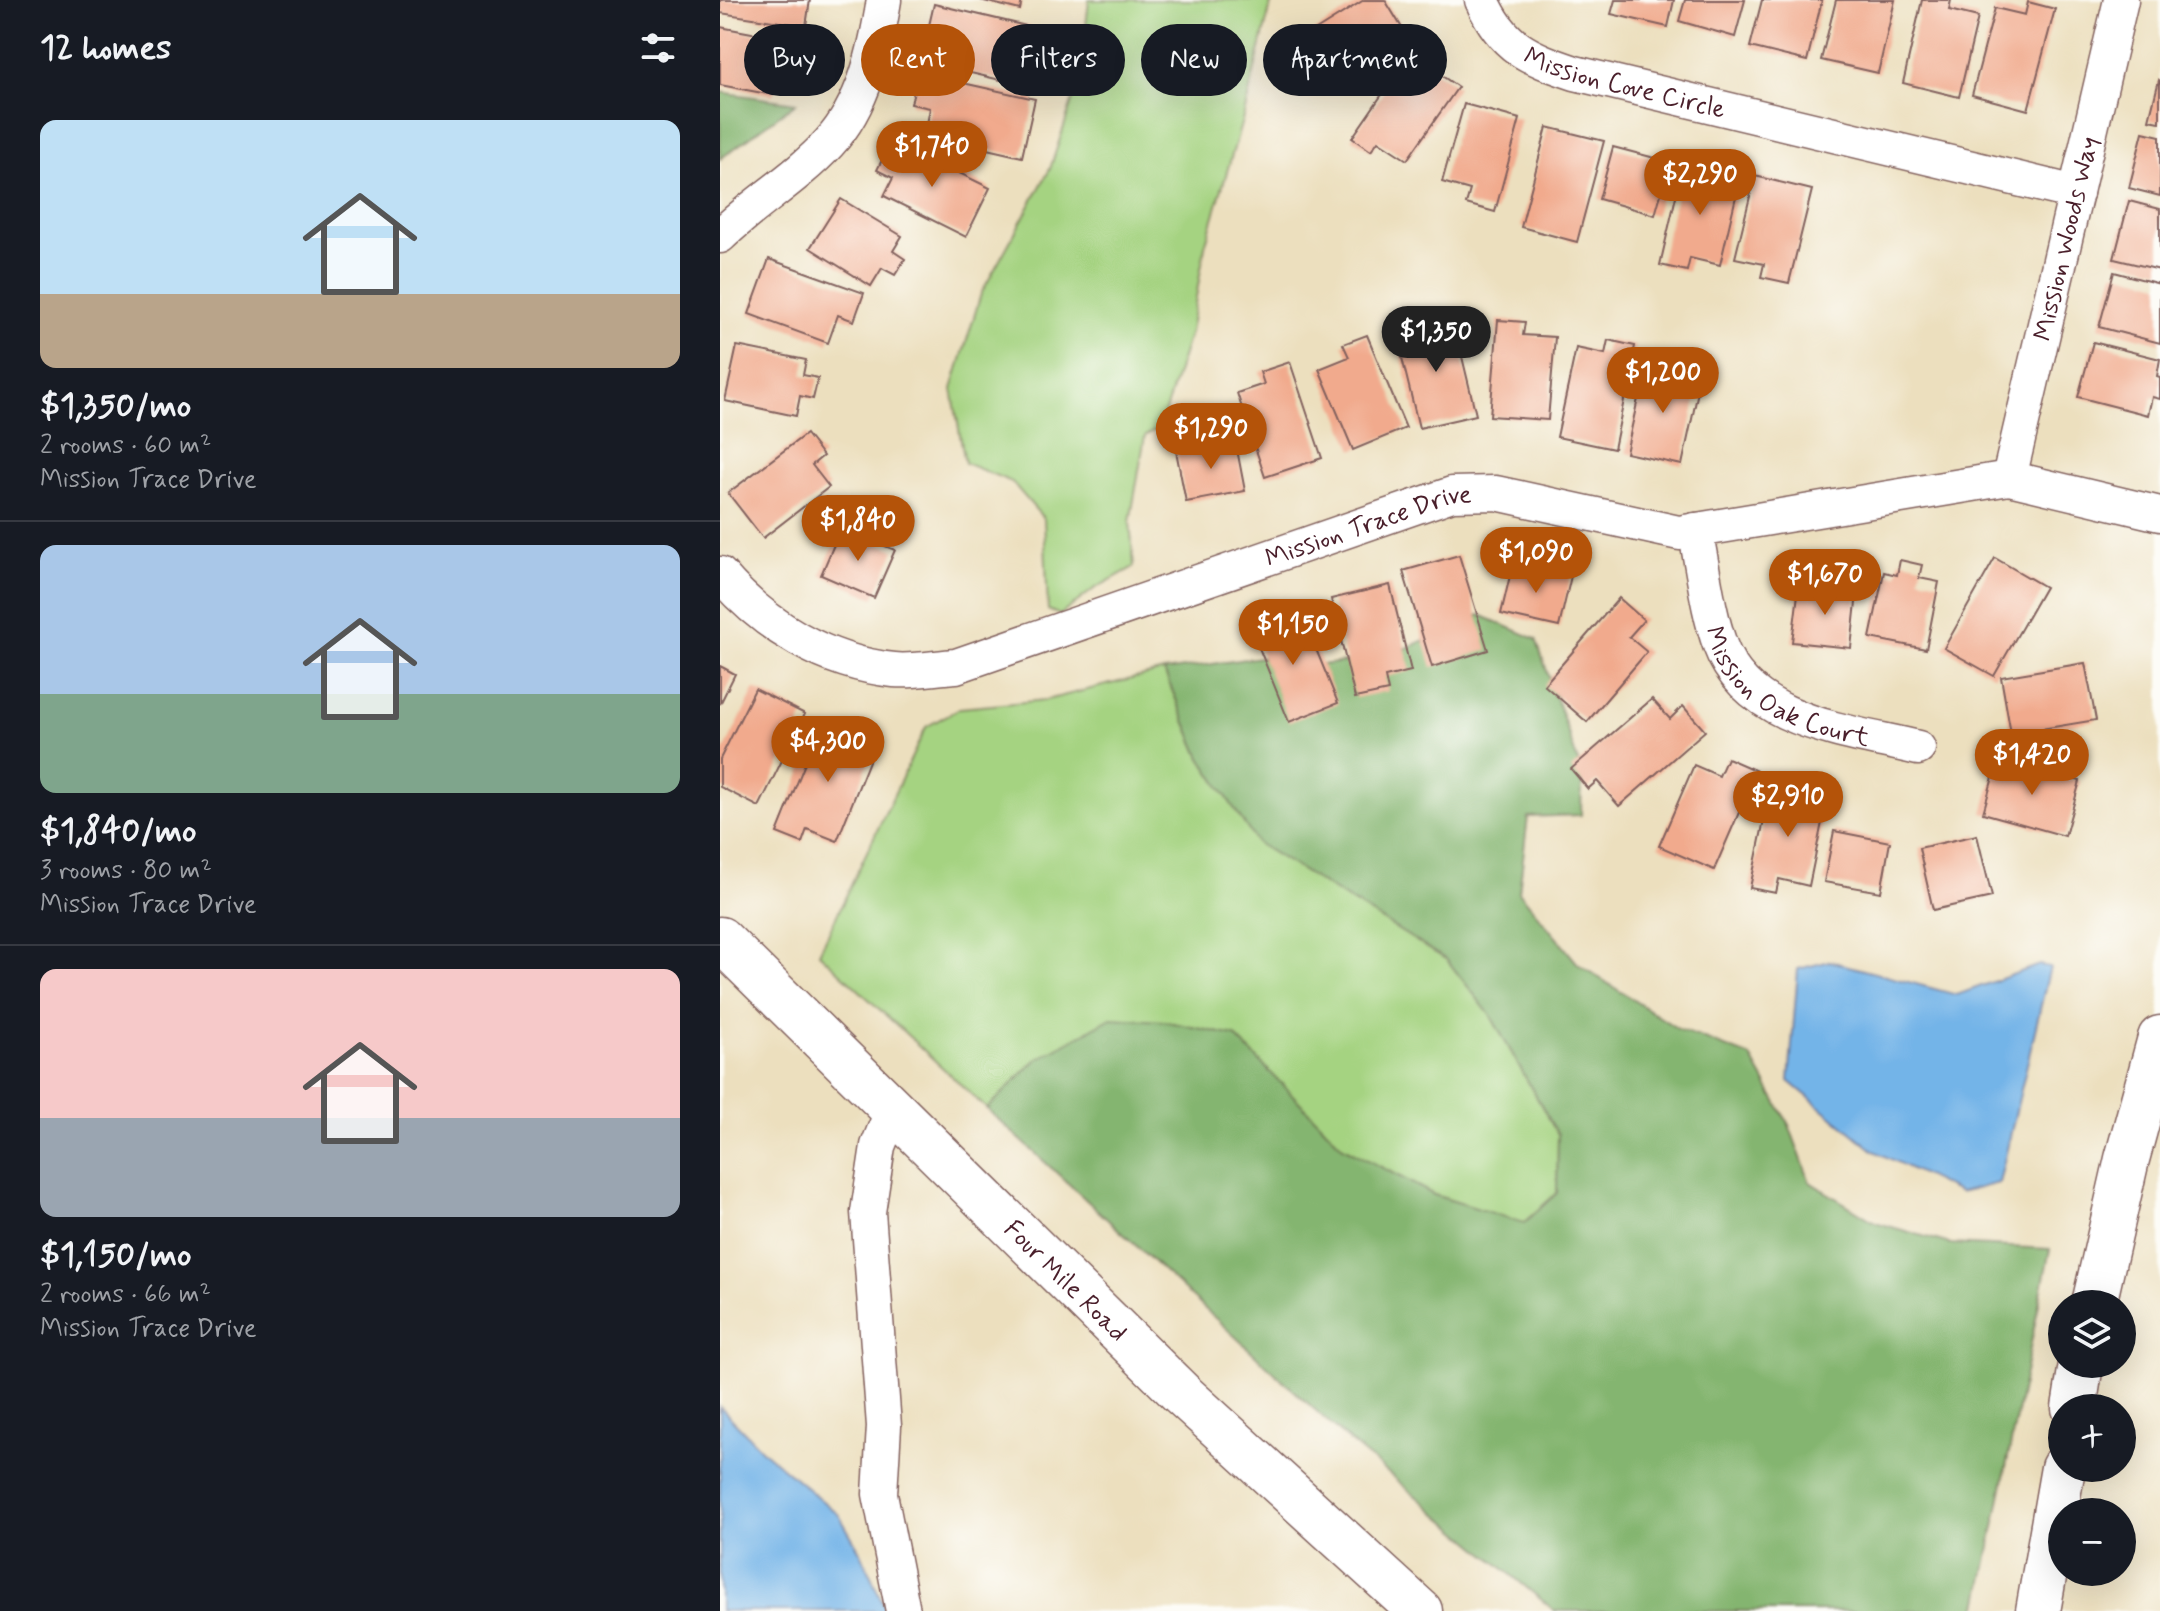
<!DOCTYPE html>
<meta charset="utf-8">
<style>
:root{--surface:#171b24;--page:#20242c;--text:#f1f3f6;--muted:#9ea1a6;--line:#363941;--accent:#b45309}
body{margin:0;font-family:Mynerve,sans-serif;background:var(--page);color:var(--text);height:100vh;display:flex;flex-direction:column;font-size:30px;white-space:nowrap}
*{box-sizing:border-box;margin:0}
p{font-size:26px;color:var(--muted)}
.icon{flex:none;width:44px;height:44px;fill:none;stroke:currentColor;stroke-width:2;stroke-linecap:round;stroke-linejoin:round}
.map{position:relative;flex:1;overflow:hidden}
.side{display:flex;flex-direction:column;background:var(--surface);width:720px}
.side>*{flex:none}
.banner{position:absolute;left:24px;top:24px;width:760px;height:72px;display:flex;gap:16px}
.tools{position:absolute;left:1328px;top:1290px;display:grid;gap:16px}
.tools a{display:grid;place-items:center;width:88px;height:88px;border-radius:50%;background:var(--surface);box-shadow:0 8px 32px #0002;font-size:40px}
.price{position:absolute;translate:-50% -68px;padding:0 18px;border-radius:28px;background:var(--accent);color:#fff;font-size:26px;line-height:52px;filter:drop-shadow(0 2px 4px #0008)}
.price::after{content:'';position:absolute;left:50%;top:48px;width:24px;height:18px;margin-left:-12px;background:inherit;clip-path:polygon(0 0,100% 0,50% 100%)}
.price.on{background:#222;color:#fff}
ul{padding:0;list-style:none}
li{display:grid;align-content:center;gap:16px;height:424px;padding:0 40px}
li+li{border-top:2px solid var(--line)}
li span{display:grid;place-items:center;height:248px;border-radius:16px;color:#555}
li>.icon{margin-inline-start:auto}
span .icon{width:144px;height:144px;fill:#fffc;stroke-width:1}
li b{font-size:34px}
h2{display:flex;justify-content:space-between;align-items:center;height:96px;padding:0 40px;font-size:34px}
.pill{padding:0 28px;border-radius:36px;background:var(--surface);box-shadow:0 8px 32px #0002;font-size:28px;line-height:72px}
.pill.on{background:var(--accent);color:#fff}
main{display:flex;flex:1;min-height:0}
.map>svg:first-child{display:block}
</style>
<main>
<section class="side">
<h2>12 homes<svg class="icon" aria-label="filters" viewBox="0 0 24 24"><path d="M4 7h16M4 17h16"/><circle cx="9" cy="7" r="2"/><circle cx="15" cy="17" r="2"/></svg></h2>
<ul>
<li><span style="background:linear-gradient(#bfe0f5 70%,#b9a48a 0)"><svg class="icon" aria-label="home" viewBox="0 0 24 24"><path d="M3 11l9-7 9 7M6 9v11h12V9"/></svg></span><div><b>$1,350/mo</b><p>2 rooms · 60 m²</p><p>Mission Trace Drive</p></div></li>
<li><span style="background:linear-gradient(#a9c7e8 60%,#7fa58c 0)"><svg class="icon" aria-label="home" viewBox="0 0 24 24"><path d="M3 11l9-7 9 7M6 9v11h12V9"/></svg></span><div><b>$1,840/mo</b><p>3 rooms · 80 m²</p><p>Mission Trace Drive</p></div></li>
<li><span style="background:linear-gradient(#f6c9c9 60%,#9aa5b1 0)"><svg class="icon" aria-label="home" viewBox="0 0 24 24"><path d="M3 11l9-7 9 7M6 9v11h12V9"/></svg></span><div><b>$1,150/mo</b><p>2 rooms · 66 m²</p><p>Mission Trace Drive</p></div></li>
</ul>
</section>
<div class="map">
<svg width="1440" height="1611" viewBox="0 0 1440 1611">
<rect width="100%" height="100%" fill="#fdfcf7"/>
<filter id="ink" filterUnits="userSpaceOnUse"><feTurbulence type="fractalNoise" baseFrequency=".0125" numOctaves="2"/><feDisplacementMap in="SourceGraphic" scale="16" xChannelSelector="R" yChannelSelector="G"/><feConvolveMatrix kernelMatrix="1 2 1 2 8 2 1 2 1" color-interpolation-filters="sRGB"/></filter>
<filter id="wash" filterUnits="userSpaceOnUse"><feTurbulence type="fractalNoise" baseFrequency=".006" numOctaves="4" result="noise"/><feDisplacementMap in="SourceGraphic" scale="32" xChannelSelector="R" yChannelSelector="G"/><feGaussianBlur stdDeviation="1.8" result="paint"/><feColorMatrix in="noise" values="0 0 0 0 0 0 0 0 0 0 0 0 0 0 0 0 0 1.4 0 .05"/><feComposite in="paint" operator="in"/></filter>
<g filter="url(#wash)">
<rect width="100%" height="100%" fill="#ecdfbe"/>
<g fill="#a5d381" stroke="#787956" stroke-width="2">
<path d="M369,0H552L524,114L485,246L470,332L440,427L425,436L410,522L414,567L374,589L340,615L328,610L324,519L292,482L245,463L232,389L261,294L330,169L360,78Z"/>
<path d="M444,671L481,758L537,843L727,960L771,1016L838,1135L837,1193L803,1223L714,1195L623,1147L515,1036L316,1060L267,1109L99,953L206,727L240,708L326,700Z"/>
</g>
<g fill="#84b56f" stroke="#676a4d" stroke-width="2">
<path d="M0,92L76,103L0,159Z"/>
<path d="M760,615L816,639L862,774L861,815L808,817L799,892L858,964L958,1029L1031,1057L1069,1125L1090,1182L1155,1222L1230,1244L1330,1249L1257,1611H835L628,1440L267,1109L316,1060L391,1018L444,1021L515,1036L623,1147L714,1195L804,1223L837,1193L838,1135L771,1016L727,960L537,843L481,758L444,671L540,657L600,665L667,657Z"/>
</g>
<g fill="#73b4e8" stroke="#5e6a8a" stroke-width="2">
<path d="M1110,961L1237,995L1319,965L1330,967L1279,1183L1240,1193L1154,1151L1069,1081L1078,969Z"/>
<path d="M0,1407L44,1452L119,1515L141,1553L166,1611H0Z"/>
</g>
<g id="blocks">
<g fill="#f1aa8d">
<path d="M0,0H90L86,26L0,13Z"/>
<path d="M260,0H302L300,10Z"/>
<path d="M644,0H665L690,41L609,91L595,69L605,63L588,35Z"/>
<path d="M895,0H954L948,27L891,14Z"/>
<path d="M965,0H1025L1015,37L959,21Z"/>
<path d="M1042,0H1102L1087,61L1030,47Z"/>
<path d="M1116,0H1175L1158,73L1101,60Z"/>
<path d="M1202,0H1231L1229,10L1258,17L1239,97L1183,83Z"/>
<path d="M1308,2L1335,9L1308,110L1252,95L1275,8L1305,15Z"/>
<path d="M214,4L319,29L312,57L326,61L319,89L221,66L227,39L207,34Z"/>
<path d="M0,27L64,39L53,95L0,85Z"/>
<path d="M690,54L738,87L687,160L658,141L651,151L632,138Z"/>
<path d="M198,73L315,99L302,157L205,135L210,108L191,104Z"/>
<path d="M1439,80L1440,81V122L1429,120Z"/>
<path d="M744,104L800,119L775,212L746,204L750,190L722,182Z"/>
<path d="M827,127L884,141L857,242L801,227Z"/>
<path d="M1423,132L1440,136V196L1409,188Z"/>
<path d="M172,140L270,188L246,237L164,196L173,178L157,170Z"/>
<path d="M893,147L950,162L935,215L879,199Z"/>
<path d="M964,162L1021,175L1000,265L970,258L967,271L940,265Z"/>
<path d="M1035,176L1092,190L1069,283L1041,277L1044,264L1015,258Z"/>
<path d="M121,199L182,236L173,251L185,259L175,275L162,268L151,286L90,248Z"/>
<path d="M1409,201L1440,209V270L1394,259Z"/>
<path d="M49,259L144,293L134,321L118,315L108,343L29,314Z"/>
<path d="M1394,272L1440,284V343L1379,327Z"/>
<path d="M733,319L756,415L699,428L676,333Z"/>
<path d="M778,320L805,322L803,335L835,337L828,420L770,416Z"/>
<path d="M647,335L686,428L633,450L599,369L629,357L623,344Z"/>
<path d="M888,340L915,346L894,449L837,437L856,348L885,354Z"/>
<path d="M1373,342L1440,359L1437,376L1440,377V399L1432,397L1428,415L1358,397Z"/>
<path d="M17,346L86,360L83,375L98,378L93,399L80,396L76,416L5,401Z"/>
<path d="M927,358L952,364L950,376L980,382L962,465L906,453Z"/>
<path d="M570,362L602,458L545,477L517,393L544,384L540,372Z"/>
<path d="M86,434L103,456L92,465L109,487L43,538L8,493Z"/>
<path d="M515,439L525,491L466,502L456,451Z"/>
<path d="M121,528L175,550L154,598L101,575Z"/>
<path d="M739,555L768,650L712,667L683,571Z"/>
<path d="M1275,558L1325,587L1274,676L1224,648Z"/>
<path d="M1180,560L1202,565L1199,578L1219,582L1206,649L1150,638L1164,572L1177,575Z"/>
<path d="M793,563L851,576L839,627L781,614Z"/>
<path d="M670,585L691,671L665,677L668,691L635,698L611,599Z"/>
<path d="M1079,586L1137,593L1131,648L1072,642Z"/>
<path d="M899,598L924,620L909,637L927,652L867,722L824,685Z"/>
<path d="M558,611L569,635L587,627L618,703L569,722L529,623Z"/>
<path d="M1365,663L1376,720L1291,734L1281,677Z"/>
<path d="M0,666L15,674L0,704Z"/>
<path d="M35,689L85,714L39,807L0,787V759Z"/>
<path d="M932,699L950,719L963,706L985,731L899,806L877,781L868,789L851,769Z"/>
<path d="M129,724L159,736L117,841L87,829L82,843L57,833L98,731L122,740Z"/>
<path d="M1007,758L1037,771L994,870L939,846L974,765L999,776Z"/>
<path d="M1278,759L1360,781L1345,836L1263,813Z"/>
<path d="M1051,786L1107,798L1089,886L1059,879L1056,893L1030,888Z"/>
<path d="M1114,831L1170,842L1161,892L1104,882Z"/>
<path d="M1257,835L1272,897L1213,910L1199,848Z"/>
</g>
</g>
</g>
<g filter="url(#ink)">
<use href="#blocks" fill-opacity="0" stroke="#83625e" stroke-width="2"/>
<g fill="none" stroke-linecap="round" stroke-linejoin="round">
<g stroke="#83625e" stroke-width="37">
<g id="minor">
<path id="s1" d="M762,0C783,48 808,57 855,73L1356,193"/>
<path d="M0,236C34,203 77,178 109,143C144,105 156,50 164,0"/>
<path id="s2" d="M1289,478L1401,0"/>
<path id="s3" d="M975,530C983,567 987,609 1000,645C1028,723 1129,731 1198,748"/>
<path id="s4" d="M0,574C44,626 106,663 174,670C194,672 216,667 236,666L732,494L776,493L959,533L1289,478L1440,514"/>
<path d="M173,1109L158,1146L148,1212L164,1426L160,1494L183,1611"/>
</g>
</g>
<g stroke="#83625e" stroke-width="47">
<g id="major">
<path id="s5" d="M0,939L462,1394L700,1611"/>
<path d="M1374,1304L1407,1159L1440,1038"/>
<path d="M1354,1408L1361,1364"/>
<path d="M1318,1611L1343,1468"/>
</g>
</g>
<use href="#minor" stroke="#fff" stroke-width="34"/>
<use href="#major" stroke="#fff" stroke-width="44"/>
</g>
</g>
<g text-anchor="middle" stroke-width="6" stroke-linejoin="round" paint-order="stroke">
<g font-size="26" fill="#4a1f2b" stroke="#fdfcf7">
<text dy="9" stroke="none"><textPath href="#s1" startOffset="174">Mission Cove Circle</textPath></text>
<text dy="9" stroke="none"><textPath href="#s2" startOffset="246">Mission Woods Way</textPath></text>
<text dy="9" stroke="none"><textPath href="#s4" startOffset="702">Mission Trace Drive</textPath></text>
<text dy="9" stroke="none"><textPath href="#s3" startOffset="200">Mission Oak Court</textPath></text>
<text dy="9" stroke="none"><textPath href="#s5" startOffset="486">Four Mile Road</textPath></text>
</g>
</g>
</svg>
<div class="tools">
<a><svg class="icon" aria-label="layers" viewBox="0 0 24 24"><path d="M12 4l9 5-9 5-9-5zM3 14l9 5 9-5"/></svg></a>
<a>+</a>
<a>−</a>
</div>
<b class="price" style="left:212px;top:189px">$1,740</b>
<b class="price" style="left:980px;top:217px">$2,290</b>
<b class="price on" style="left:716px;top:374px">$1,350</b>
<b class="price" style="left:943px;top:415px">$1,200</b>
<b class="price" style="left:491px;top:471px">$1,290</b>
<b class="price" style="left:138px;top:563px">$1,840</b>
<b class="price" style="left:816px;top:595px">$1,090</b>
<b class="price" style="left:1105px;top:617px">$1,670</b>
<b class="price" style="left:573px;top:667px">$1,150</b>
<b class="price" style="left:108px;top:784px">$4,300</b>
<b class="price" style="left:1312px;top:797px">$1,420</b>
<b class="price" style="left:1068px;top:839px">$2,910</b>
<div class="banner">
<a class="pill">Buy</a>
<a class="pill on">Rent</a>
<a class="pill">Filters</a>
<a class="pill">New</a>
<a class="pill">Apartment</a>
</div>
</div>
</main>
